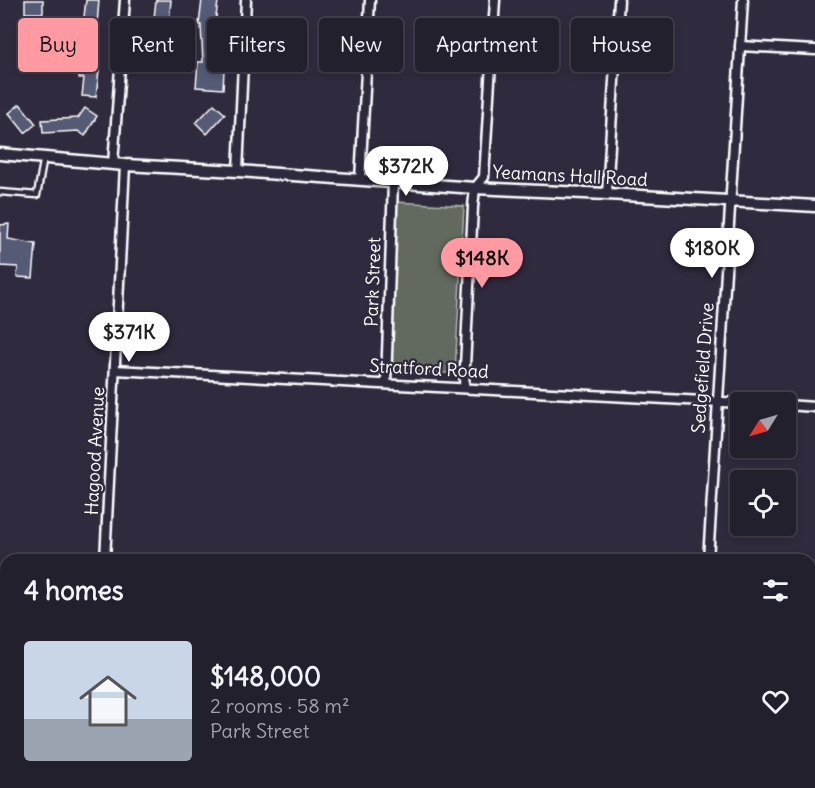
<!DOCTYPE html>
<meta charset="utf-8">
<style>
:root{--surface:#23202e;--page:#2b2836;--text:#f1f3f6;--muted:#a3a3aa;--line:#403e4a;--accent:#ff9aa2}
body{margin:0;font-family:Delius,sans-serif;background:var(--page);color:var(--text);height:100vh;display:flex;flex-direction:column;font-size:22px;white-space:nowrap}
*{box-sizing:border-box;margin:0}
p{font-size:20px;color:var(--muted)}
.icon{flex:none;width:33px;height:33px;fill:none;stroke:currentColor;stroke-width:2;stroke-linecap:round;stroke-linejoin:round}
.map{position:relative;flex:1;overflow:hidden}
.side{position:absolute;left:0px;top:554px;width:816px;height:236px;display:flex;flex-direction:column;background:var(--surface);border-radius:18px 18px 0 0;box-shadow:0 3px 9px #0003,0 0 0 2px var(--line)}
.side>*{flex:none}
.top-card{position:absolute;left:18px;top:18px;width:780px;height:54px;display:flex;gap:12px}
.needle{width:39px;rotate:233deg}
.fabs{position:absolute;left:730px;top:392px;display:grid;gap:12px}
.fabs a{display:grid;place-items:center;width:66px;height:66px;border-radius:6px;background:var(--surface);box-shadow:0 3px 9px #0003,0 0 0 2px var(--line);font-size:30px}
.price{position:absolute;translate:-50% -51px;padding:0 14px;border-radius:21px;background:#fff;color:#222;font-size:20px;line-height:39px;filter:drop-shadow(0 2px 3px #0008)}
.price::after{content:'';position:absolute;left:50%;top:36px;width:18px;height:14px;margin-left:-9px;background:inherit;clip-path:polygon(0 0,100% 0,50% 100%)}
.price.selected{background:var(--accent);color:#111}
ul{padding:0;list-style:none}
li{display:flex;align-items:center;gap:18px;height:150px;padding:0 24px}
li+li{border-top:2px solid var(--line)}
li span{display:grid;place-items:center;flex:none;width:168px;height:120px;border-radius:6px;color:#555}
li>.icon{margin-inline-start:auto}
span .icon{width:72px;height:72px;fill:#fffc;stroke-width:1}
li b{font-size:26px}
h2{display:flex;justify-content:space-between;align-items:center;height:72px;padding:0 24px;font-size:26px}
.tag{padding:0 21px;border-radius:6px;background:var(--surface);box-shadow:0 3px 9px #0003,0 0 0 2px var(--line);font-size:21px;line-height:54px}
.tag.selected{background:var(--accent);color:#111}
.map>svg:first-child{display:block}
</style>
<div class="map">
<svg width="815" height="788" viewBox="0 0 815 788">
<rect width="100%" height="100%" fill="#2f2a3d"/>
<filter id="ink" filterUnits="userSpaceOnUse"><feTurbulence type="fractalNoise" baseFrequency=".0167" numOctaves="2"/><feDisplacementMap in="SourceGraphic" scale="12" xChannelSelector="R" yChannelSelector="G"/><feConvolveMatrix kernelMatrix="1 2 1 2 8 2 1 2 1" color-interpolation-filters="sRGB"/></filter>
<g filter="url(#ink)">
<path fill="#626b5e" stroke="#b0b5ae" stroke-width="1.5" d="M396,202L464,206L455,373H389Z"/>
<g fill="#545a75" stroke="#fff" stroke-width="1.5">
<rect x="25" y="0" width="18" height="13"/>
<path d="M86,0H99L96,39H99L96,69L99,70L96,97L82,96L84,78H79L80,63L77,62L78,54H83L85,34L82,33Z"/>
<path d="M156,0H171L169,24L164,23L165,53H149L147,27H153Z"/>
<path d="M202,0L218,1L214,33H216L217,63L223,64L224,70L223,89L196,87L198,62H203L201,25L199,24Z"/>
<path d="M23,25L48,29L45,45L39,44L38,52L19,49Z"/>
<path d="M20,104L36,124L25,133L9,113Z"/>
<path d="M214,104L225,114L207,134L196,123Z"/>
<path d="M85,108L97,116L85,136L78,131L43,133L42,120L78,118Z"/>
<path d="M9,224L8,239L36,244L33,278L17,277L18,267L0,266V225Z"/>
</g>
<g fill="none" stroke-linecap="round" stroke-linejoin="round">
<g stroke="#fff" stroke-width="9">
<g id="service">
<path d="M0,192L37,195L44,157"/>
<path d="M463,788V783"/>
</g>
</g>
<g stroke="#fff" stroke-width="13">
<g id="minor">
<path d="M740,46L815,50"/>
<path d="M113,164L125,0"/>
<path d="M238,171L246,0"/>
<path d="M360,180L370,0"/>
<path d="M607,194L619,0"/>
<path d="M115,370L741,403"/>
<path d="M386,383L393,182"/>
<path d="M464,387L473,207L475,188L484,177L495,0"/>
<path d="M786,405L815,407"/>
<path d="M105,560L125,165"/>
<path d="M708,560L743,0"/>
<path d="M810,626H815"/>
<path d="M0,709L6,710"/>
<path d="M310,783L317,788"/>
<path d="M695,788V783"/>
</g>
</g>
<g stroke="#fff" stroke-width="15">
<path id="tertiary" d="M0,154L125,165L238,171L475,188L607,194L815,206"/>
</g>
<use href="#service" stroke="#2f2a3d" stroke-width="4.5"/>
<use href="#minor" stroke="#2f2a3d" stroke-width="8"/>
<use href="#tertiary" stroke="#2f2a3d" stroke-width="10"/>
</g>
</g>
<g text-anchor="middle" stroke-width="4.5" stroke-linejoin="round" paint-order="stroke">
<g font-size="18" fill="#fff" stroke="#2f2a3d">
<text transform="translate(570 176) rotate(3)" y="6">Yeamans Hall Road</text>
<text transform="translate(373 282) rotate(-88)" y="6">Park Street</text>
<text transform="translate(703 368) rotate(-86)" y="6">Sedgefield Drive</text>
<text transform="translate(429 369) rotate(3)" y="6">Stratford Road</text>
<text transform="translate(95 451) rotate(-87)" y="6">Hagood Avenue</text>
</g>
</g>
</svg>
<div class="fabs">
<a><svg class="needle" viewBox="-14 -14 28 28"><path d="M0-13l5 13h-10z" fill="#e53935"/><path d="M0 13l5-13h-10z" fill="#a3a3aa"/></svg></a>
<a><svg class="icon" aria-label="locate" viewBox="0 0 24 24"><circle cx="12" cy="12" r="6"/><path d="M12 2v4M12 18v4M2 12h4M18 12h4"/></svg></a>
</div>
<b class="price" style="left:406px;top:197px">$372K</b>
<b class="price" style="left:712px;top:279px">$180K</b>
<b class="price selected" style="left:482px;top:289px">$148K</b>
<b class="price" style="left:129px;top:363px">$371K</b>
<div class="top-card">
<a class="tag selected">Buy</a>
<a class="tag">Rent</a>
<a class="tag">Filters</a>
<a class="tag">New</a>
<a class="tag">Apartment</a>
<a class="tag">House</a>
</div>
<section class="side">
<h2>4 homes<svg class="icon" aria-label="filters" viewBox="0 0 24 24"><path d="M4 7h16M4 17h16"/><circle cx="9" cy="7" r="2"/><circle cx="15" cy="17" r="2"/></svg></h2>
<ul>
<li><span style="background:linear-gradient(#c9d6e8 65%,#9aa5b1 0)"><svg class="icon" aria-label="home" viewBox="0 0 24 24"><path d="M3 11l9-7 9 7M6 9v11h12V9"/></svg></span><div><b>$148,000</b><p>2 rooms · 58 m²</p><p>Park Street</p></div><svg class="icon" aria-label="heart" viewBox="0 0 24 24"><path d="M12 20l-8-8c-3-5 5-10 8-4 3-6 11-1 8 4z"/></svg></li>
</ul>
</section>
</div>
